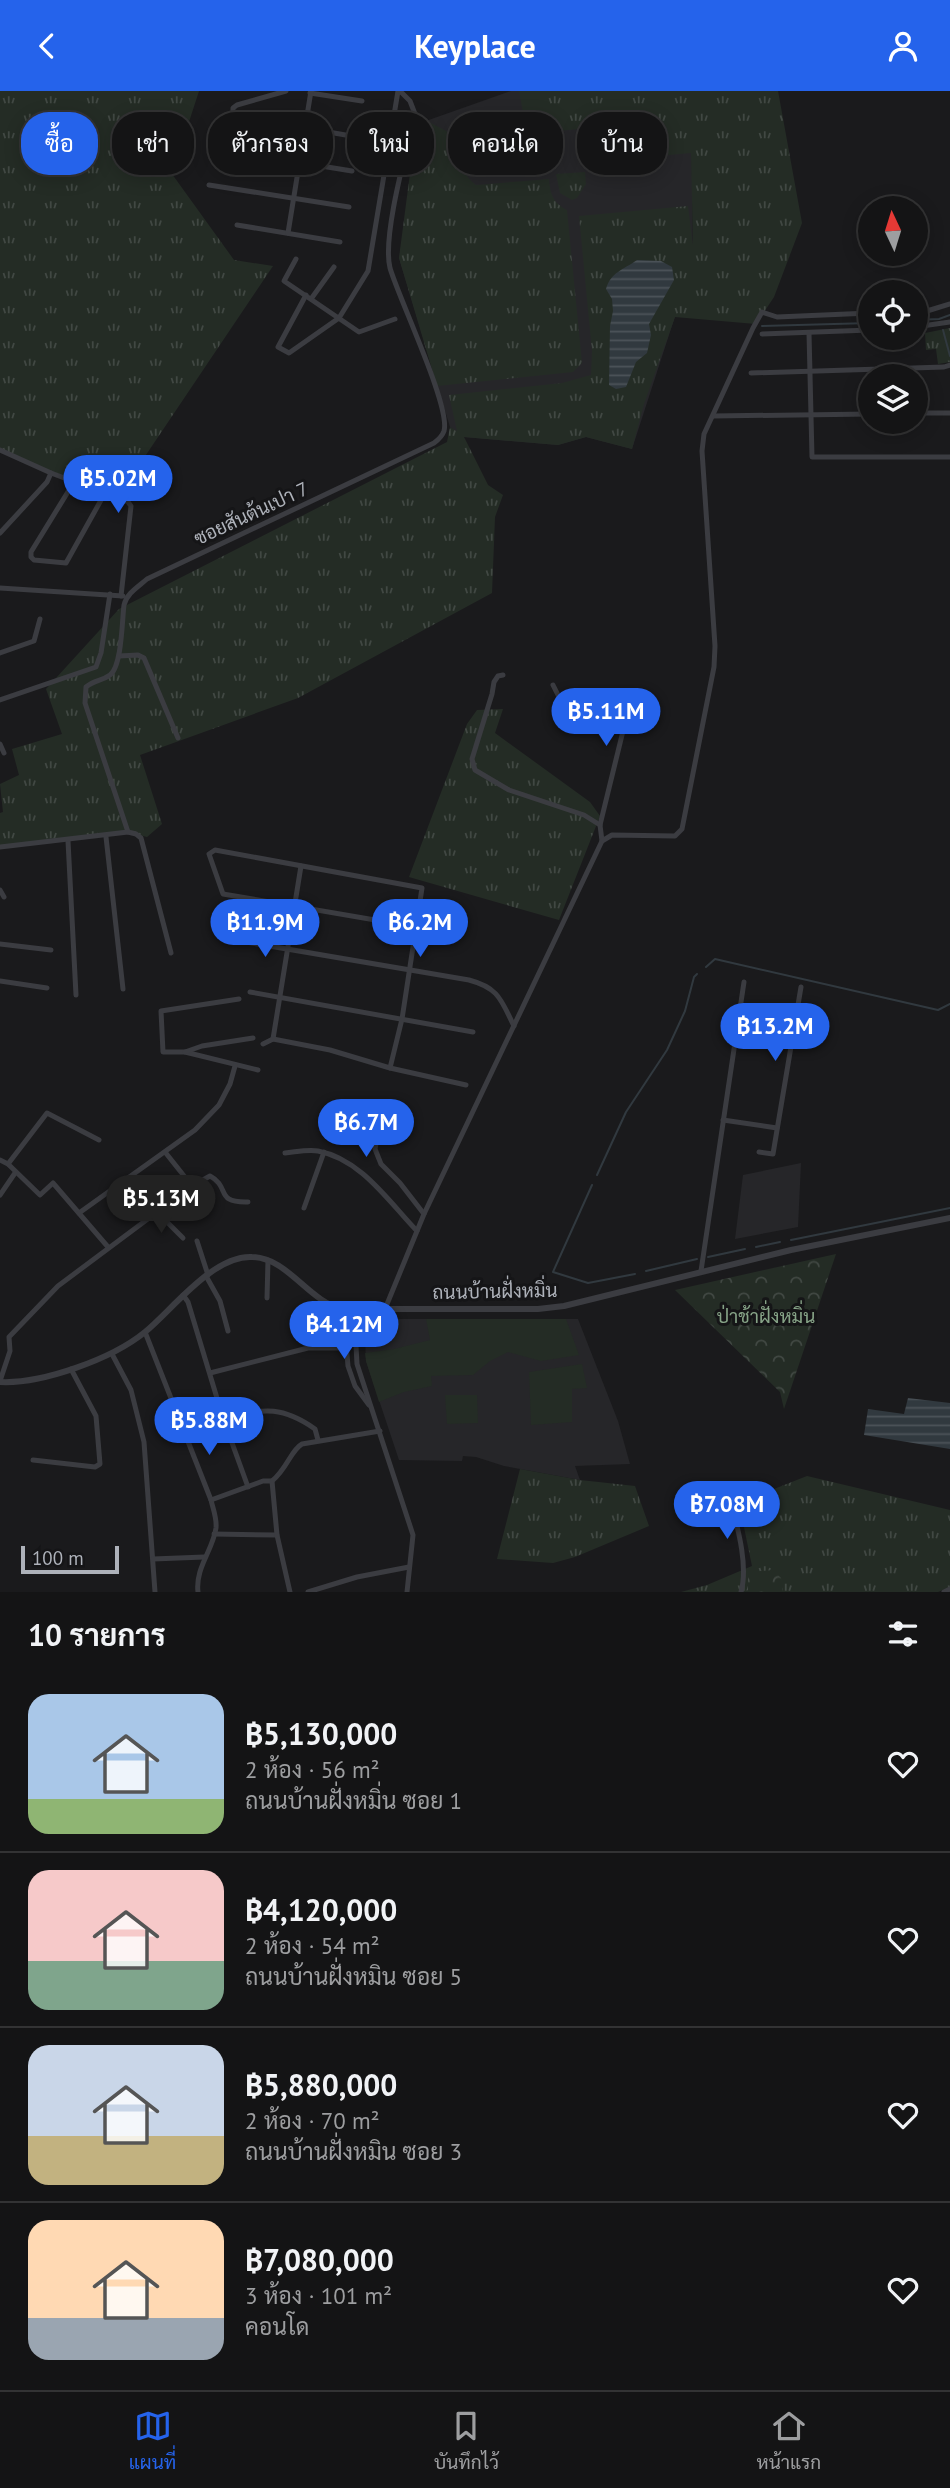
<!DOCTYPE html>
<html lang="th">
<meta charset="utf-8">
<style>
:root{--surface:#141415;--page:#1d1d1e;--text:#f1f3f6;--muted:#9d9ea0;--line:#333334;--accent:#2563eb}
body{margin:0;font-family:"PT Sans",Sarabun,sans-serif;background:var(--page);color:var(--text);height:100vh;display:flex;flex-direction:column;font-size:26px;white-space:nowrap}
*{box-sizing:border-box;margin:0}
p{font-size:23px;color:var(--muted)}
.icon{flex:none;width:38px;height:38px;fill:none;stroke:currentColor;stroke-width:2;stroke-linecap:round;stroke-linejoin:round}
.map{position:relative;height:1501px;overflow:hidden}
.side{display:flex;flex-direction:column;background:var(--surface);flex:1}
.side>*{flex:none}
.guide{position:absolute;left:21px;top:21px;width:908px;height:63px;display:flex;gap:14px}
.needle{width:46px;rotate:356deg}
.buttons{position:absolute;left:858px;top:105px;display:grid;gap:14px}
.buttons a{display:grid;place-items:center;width:70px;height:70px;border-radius:50%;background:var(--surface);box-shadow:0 4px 18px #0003,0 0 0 2px var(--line);font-size:35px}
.scale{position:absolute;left:21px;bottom:18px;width:98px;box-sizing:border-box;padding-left:7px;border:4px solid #aeb2ba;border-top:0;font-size:19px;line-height:24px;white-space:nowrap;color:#aeb2ba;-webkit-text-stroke:5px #151517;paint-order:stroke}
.price{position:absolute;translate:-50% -60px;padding:0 16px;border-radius:24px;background:var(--accent);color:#fff;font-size:23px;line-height:46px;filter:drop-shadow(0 2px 4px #0008)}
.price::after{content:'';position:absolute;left:50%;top:42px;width:21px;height:16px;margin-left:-10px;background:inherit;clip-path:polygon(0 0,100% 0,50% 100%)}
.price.current{background:#222;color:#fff}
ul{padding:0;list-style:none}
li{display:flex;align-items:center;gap:21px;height:175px;padding:0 28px}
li+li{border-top:2px solid var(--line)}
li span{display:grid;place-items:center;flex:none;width:196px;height:140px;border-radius:21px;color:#555}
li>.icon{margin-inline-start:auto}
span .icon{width:84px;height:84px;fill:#fffc;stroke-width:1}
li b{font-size:30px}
h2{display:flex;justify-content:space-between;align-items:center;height:84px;padding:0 28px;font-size:30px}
.chip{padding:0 24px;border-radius:28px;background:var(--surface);box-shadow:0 4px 18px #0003,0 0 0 2px var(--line);font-size:24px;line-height:63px}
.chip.current{background:var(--accent);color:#fff}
header{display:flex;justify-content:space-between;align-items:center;height:91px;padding:0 28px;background:var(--accent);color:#fff;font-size:32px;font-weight:600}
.tabs{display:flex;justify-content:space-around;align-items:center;height:98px;border-top:2px solid var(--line);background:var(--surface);font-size:19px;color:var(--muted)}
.tabs a{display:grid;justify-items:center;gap:4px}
.tabs .current{color:var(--accent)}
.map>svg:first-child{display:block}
</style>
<header><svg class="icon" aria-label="back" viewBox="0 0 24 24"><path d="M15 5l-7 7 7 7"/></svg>Keyplace<svg class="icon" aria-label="person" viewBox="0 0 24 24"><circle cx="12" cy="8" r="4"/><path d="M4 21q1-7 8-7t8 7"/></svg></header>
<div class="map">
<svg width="950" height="1501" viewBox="0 0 950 1501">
<defs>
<pattern id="grass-tufts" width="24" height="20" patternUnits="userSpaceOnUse" patternTransform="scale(1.75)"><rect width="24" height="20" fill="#242c25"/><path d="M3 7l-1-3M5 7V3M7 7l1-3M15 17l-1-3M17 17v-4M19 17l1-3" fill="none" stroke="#414843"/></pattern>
<pattern id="forest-crowns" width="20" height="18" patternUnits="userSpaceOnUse" patternTransform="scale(1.75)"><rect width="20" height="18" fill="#242c25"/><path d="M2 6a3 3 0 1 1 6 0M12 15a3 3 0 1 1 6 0" fill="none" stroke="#414843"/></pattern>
<pattern id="water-rules" width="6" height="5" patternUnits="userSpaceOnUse" patternTransform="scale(1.75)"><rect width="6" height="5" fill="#31393f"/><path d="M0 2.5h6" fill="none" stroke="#4c5359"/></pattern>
</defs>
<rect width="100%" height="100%" fill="#1a1a1c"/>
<g fill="#262629">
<path d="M511,0H691L693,170L632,358L586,346L558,354L464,346L450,336L399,167L423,31Z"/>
<path d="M801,1072L798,1136L735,1148L743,1084Z"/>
<path d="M364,1228H578L618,1330L630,1373L575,1375L580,1389L504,1375L476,1366L463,1365L462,1370L399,1369L366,1270Z"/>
</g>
<g fill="url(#grass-tufts)">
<path d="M0,0H199L172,83L234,169L273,175L117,407L0,359Z"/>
<path d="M519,0H778L802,132L774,206L756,233L675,226L644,313L632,358L586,346L558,354L464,346L488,394L503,404L495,426L492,502L298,607L140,664L162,733L147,746L128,741L0,756V722L3,721L0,693L19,684L12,658L62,643L46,598L119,518L447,351L450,336L457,340L449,304L562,292L591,284L592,260L579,125L688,115L693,155L691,62L614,69L610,35L527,43Z"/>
<path d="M421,27L456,45C461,66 457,79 476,94L549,88C550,103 553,112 567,119L582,272L573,281L437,295L399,167L412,67Z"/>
<path d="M585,81L586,93L577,107L572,109L560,102L556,83Z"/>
<path d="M950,237V271L938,273L936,258L926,259L925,242Z"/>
<path d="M503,618L495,642L590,711L600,725L559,829L409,786L467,633L477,619Z"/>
<path d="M520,1378L580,1389L635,1395L649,1435L575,1466L553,1472L497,1468Z"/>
<path d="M807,1385L950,1419V1496L938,1501H681L707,1494L752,1475L739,1412Z"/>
</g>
<g fill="url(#forest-crowns)">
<path d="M836,1163L784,1318L780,1301L675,1199Z"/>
<path d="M773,1479L781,1487L783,1501H745L748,1499V1481Z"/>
</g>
<g fill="#242c25">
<path d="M426,1228H566L579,1264L541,1270L508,1261L490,1270L473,1284L431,1285L432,1295L404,1301L379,1311L366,1270L365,1262L394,1258L430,1249Z"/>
<path d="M582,1273L587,1297L572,1298V1331L531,1334L529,1281Z"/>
<path d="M445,1304H477L478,1332L447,1333Z"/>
</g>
<g fill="url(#water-rules)">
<path d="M637,169L661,170L672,176L674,189L649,233L651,244L647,262L636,271L626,296L616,298L609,294L610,235L613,220L612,208L606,198C611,181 623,179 637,169Z"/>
<path d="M908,1307L950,1312V1358L864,1344L868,1318L904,1323Z"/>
</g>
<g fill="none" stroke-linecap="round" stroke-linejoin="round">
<g stroke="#31393f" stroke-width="2">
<path d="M915,229L939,228L950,224"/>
<path d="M762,235L870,232"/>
<path d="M943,239L950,265"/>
<path d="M706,876L715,868L938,919L950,913"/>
<path d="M597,1084L626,1021L667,959L685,920L694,886L697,883"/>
<path d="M592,1094L553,1181L588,1192L635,1183"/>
<path d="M791,1149L950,1117"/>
<path d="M756,1156L780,1151"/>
<path d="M708,1166L745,1158"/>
<path d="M646,1180L697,1168"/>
</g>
<g stroke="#3b3c41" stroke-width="5">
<path d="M286,0L237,14L233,17V22L237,25L357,46"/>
<path d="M310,2L362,10"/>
<path d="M216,58L352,80"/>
<path d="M209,94L349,116"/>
<path d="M237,134L340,151"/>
<path d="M288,142L311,0"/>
<path d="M296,168L284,190L359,241L395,228"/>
<path d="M306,204L278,256L289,262L339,227L368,180L398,0"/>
<path d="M311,208L334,176"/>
<path d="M915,221L927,220L950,213"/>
<path d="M915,236L950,231"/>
<path d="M809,242L812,366H950"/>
<path d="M762,243L870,239"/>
<path d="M751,282L944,276L950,274"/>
<path d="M915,322H950"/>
<path d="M713,325L870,323"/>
<path d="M0,359L51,382L47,391L0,442"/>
<path d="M51,382L128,411L131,415L121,505"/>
<path d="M74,391L31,461V466L34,469L66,472L105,402"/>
<path d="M0,497L123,505"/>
<path d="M0,562L34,550L40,528"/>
<path d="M119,565L138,564L144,567L178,647"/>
<path d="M503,584L498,585L494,591L492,603L472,668L475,679L509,699L584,724L600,734"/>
<path d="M553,594L559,606L617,632L623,640L600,734L602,750"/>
<path d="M0,609L96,576L101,562L110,503"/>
<path d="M0,653L4,662"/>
<path d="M128,741L136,743L141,747L171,862"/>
<path d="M106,746L123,898"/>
<path d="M68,750L76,904"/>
<path d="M0,756L128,741L85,612L86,596C94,589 102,590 110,584C122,575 122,529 124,514C127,502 138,496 147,488L434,352C438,349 442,346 444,340C451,316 399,208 390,177C382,145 407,58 415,23L410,10L400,0"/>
<path d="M0,799L4,806"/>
<path d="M246,851L469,889C499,897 501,909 514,935"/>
<path d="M0,853L51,859"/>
<path d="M0,890L47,897"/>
<path d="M250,901L473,941"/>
<path d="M239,908L161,920L163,961H185L258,979"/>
<path d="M273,948L301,775"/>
<path d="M263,953L273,948L330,959L390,977L466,994"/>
<path d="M185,961L202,955L253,947"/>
<path d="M390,977L402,928L422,797L215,759L209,763L223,803L416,836"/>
<path d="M723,1029L777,1037"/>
<path d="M379,1038L375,1058L381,1073L400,1092L424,1123"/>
<path d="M165,1061L192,1095"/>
<path d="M759,1061L773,1063L801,896"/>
<path d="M285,1062C296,1061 308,1058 318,1060C361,1068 389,1111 417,1140"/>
<path d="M0,1069L8,1073L40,1104L53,1092L108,1156"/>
<path d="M8,1073L47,1022L99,1049"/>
<path d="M0,1104L15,1082"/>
<path d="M304,1117L324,1061"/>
<path d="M79,1122L195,1039L219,1014L230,993L235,975"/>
<path d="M158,1122L183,1147"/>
<path d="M197,1150L208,1184"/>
<path d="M701,1180L744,891"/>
<path d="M206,1185L220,1210L228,1240"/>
<path d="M183,1204L188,1211L223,1327L248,1396"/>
<path d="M267,1207L268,1169"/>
<path d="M343,1218L348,1275L355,1295L369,1314"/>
<path d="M354,1218L357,1273L413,1444L407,1501"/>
<path d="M385,1218L424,1123L602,750L612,744L675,745L682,738L714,576L715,555L702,360L704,343L753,237L762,221L777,226L870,222"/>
<path d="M145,1241L211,1409C213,1418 217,1427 216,1437C213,1459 195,1477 198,1501"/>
<path d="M112,1263L131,1299L144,1351L155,1501"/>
<path d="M210,1282L308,1257H346"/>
<path d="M0,1290L10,1260L9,1246L58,1195L192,1095L210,1085C231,1096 214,1112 248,1111"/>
<path d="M223,1327C263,1319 279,1313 315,1338L318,1349"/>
<path d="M33,1369L95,1376L100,1373L96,1325L71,1278"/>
<path d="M729,1403C736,1431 749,1473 741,1501"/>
<path d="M211,1409L263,1390H272"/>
<path d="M214,1443L277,1444"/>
<path d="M153,1468L204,1466"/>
<path d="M290,1501L277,1444L272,1390C287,1378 291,1359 302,1353L380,1340"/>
<path d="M308,1501L357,1486L409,1476"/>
<path d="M944,1501L950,1498"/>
</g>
<path stroke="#3b3c41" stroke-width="6" d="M0,1291C42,1293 112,1268 145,1241C172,1219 213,1164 252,1166C289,1167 308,1211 343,1218H538L564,1215L791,1159L950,1127"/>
</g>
<g text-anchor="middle" stroke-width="6" stroke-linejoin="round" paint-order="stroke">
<g font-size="19" fill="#aeb2ba" stroke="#151517">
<text transform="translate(251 422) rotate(-25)" y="7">ซอยสันต้นเปา 7</text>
<text transform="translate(495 1200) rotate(-1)" y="7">ถนนบ้านฝั่งหมิ่น</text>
</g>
<g font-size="19" fill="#86a387" stroke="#151517">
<text x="766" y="1232">ป่าช้าฝั่งหมิ่น</text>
</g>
</g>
</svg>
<div class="buttons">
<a><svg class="needle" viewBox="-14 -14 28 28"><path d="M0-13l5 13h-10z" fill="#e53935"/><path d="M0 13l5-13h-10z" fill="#9d9ea0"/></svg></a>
<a><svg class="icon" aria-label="locate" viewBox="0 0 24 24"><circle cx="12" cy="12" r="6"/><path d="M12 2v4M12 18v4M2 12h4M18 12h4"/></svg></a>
<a><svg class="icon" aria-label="layers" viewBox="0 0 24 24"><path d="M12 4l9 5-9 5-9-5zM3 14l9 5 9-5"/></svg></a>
</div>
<div class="scale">100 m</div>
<b class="price" style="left:118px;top:424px">฿5.02M</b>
<b class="price" style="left:606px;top:657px">฿5.11M</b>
<b class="price" style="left:265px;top:868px">฿11.9M</b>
<b class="price" style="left:420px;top:868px">฿6.2M</b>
<b class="price" style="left:775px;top:972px">฿13.2M</b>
<b class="price" style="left:366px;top:1068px">฿6.7M</b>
<b class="price current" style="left:161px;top:1144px">฿5.13M</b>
<b class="price" style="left:344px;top:1270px">฿4.12M</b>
<b class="price" style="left:209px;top:1366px">฿5.88M</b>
<b class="price" style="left:727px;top:1450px">฿7.08M</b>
<div class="guide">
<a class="chip current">ซื้อ</a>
<a class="chip">เช่า</a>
<a class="chip">ตัวกรอง</a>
<a class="chip">ใหม่</a>
<a class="chip">คอนโด</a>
<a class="chip">บ้าน</a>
</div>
</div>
<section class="side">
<h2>10 รายการ<svg class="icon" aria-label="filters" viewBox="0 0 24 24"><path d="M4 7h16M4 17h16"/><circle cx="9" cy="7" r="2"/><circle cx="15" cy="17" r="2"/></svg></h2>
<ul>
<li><span style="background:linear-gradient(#a9c7e8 75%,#8fb573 0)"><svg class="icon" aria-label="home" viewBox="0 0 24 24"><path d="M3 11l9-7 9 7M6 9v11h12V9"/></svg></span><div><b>฿5,130,000</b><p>2 ห้อง · 56 m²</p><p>ถนนบ้านฝั่งหมิ่น ซอย 1</p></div><svg class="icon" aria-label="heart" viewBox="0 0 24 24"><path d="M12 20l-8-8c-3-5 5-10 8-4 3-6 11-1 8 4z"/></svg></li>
<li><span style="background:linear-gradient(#f6c9c9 65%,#7fa58c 0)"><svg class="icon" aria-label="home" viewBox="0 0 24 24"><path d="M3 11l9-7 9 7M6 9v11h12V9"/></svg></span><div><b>฿4,120,000</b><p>2 ห้อง · 54 m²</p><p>ถนนบ้านฝั่งหมิน ซอย 5</p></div><svg class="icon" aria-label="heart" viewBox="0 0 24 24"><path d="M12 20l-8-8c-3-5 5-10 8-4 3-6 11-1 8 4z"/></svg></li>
<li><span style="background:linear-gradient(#c9d6e8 65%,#c2b280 0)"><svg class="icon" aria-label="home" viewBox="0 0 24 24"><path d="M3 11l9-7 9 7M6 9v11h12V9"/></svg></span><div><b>฿5,880,000</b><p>2 ห้อง · 70 m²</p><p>ถนนบ้านฝั่งหมิน ซอย 3</p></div><svg class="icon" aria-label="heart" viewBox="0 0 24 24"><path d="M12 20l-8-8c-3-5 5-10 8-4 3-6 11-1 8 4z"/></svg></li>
<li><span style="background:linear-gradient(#ffd9b3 70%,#9aa5b1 0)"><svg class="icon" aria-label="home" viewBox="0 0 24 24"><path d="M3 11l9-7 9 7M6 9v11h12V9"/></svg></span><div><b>฿7,080,000</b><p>3 ห้อง · 101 m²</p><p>คอนโด</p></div><svg class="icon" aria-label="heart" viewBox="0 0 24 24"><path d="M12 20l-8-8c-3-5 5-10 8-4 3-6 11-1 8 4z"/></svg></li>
</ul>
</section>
<nav class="tabs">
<a class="current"><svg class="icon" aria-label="map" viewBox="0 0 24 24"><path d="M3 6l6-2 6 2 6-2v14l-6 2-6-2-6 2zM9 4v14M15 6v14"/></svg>แผนที่</a>
<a><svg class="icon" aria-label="saved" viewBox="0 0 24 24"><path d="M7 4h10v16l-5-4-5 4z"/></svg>บันทึกไว้</a>
<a><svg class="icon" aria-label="home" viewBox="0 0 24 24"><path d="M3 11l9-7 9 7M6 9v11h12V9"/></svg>หน้าแรก</a>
</nav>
